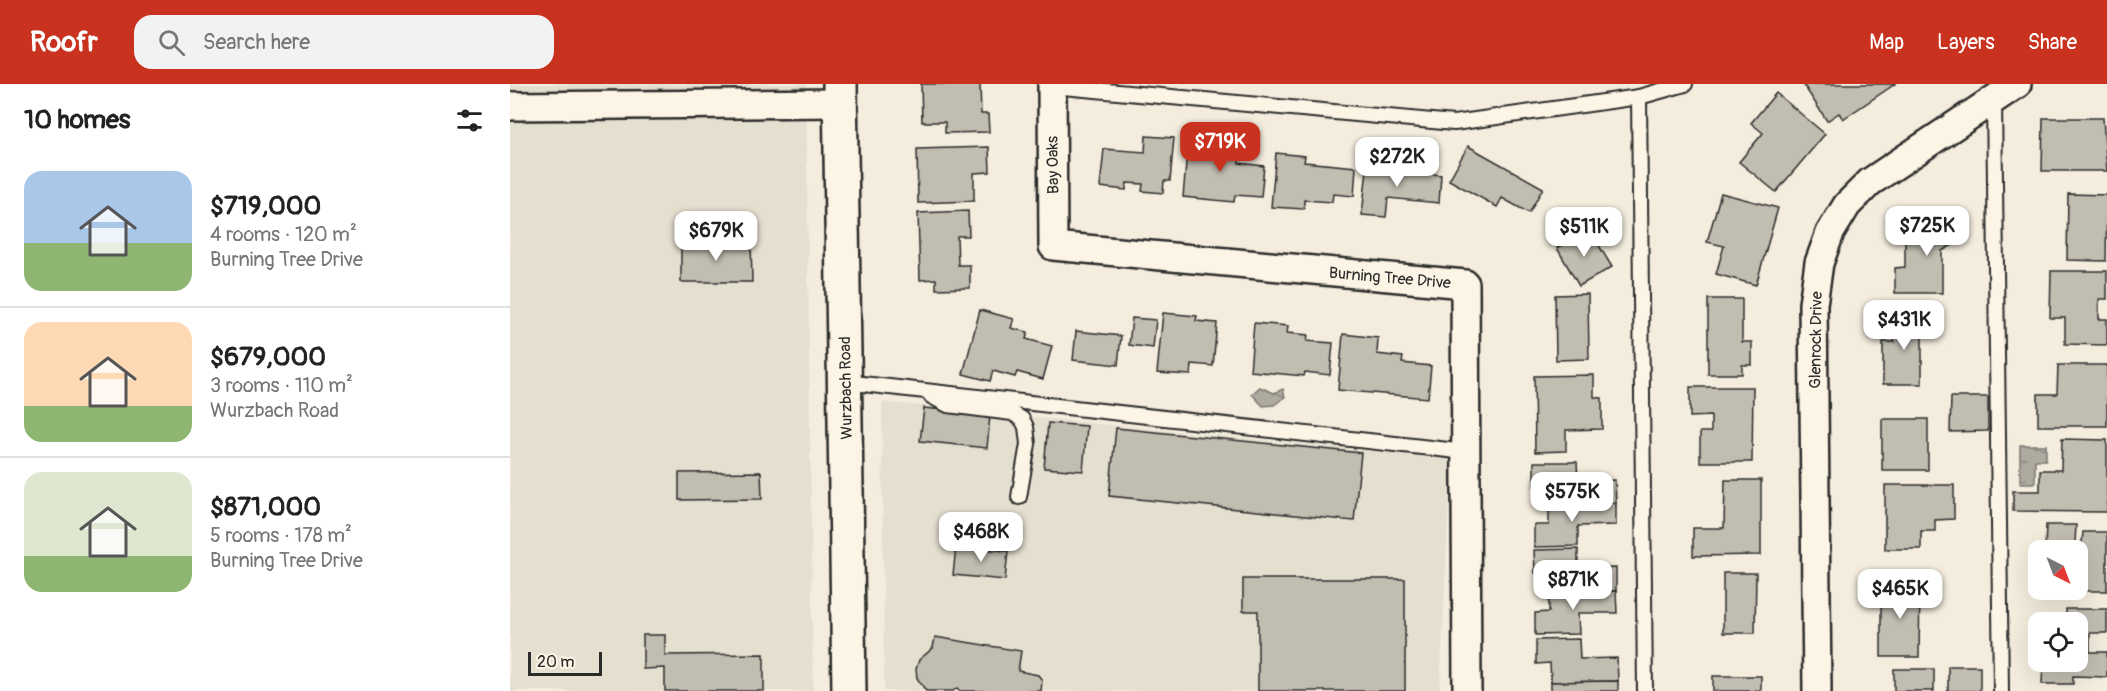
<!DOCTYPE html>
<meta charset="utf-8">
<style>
:root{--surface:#fff;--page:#f2f2f2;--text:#222;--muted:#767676;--line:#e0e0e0;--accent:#c8321e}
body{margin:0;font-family:Pangolin,sans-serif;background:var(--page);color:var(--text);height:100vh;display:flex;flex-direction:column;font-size:22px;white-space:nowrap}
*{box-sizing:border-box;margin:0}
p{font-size:20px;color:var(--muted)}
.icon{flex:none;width:33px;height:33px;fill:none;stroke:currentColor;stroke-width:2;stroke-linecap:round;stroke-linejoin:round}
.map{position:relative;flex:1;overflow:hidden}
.side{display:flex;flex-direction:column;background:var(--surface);width:510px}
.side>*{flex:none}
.needle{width:39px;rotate:138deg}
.controls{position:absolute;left:1518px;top:456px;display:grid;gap:12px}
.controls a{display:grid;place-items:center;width:60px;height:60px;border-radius:12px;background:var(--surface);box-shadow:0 6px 24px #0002;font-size:30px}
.scale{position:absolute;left:18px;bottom:15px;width:74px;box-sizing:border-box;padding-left:6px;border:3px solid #2b2b2b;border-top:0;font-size:16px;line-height:21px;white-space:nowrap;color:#2b2b2b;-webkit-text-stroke:4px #fcf5e5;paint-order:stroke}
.price{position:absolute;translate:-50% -51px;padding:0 14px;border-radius:12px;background:#fff;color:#222;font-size:20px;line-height:39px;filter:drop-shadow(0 2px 3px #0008)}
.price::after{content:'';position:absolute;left:50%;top:36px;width:18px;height:14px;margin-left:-9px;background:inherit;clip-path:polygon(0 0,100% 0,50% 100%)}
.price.current{background:var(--accent);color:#fff}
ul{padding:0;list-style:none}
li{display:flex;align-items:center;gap:18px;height:150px;padding:0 24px}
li+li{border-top:2px solid var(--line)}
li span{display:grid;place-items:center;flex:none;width:168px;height:120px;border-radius:18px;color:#555}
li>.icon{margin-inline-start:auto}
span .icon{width:72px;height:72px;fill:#fffc;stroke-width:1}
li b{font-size:26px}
h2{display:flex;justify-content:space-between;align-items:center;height:72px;padding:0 24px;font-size:26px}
header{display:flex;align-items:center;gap:36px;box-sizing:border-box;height:84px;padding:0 30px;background:var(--accent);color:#fff}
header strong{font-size:28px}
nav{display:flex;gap:33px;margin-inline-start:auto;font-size:21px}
.search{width:420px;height:54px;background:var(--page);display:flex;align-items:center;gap:15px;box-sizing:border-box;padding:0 21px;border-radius:18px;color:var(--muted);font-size:22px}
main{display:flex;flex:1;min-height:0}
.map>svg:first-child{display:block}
</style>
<header>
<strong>Roofr</strong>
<div class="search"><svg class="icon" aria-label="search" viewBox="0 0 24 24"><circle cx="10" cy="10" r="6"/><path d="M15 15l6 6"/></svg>Search here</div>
<nav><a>Map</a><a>Layers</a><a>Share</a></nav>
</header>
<main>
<section class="side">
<h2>10 homes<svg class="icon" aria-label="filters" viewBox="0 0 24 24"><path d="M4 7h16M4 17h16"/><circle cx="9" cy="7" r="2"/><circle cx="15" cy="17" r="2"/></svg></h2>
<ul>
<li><span style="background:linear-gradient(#a9c7e8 60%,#8fb573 0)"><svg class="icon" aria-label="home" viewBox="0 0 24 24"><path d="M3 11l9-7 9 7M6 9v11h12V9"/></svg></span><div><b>$719,000</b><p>4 rooms · 120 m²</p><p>Burning Tree Drive</p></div></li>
<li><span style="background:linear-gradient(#ffd9b3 70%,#8fb573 0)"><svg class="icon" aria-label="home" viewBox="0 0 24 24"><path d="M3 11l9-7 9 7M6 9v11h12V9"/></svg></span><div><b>$679,000</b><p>3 rooms · 110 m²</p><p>Wurzbach Road</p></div></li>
<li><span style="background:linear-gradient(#dfe7d0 70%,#8fb573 0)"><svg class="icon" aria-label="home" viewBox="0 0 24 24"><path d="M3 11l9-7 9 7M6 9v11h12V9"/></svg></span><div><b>$871,000</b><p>5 rooms · 178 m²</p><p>Burning Tree Drive</p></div></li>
</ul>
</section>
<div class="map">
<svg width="1597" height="607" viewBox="0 0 1597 607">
<defs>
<pattern id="water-ripples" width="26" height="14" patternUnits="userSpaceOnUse" patternTransform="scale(1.5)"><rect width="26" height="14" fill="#afaaa0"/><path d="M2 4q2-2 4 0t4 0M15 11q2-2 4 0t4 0" fill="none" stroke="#8f8b83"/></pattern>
</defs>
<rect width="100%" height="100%" fill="#f4edde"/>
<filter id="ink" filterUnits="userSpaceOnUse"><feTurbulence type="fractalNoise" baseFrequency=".0167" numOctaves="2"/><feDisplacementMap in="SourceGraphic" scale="12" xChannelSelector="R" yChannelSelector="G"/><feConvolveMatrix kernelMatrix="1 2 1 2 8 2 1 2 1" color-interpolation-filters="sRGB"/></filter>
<g filter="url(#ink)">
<g fill="#e5dfd0">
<path d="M0,0H296L303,607H0Z"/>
<path d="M372,318L941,375L930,607H374Z"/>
</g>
<g fill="url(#water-ripples)" stroke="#7a7771" stroke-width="1.5">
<path d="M750,303L764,309L773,305L775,313L764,321L753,322L742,310Z"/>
<path d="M1510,361H1536V376H1525V399H1510Z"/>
</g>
<g fill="#c2bdb1" stroke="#2b2b2b" stroke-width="1.5">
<path d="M411,0H470L471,30H478L479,48L435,49V38H412Z"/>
<path d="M1293,0H1385L1333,35L1329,29L1317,37Z"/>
<path d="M1266,9L1315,50L1266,108L1229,78L1253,49L1241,39Z"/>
<path d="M1533,34H1593L1597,87H1532Z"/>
<path d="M636,52L664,54L660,97H654L653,109L632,107L633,100L617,99L616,106L590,103L594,65L635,68Z"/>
<path d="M678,57L730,62L729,79L754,82L751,113L725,111L724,118L673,113Z"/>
<path d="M958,62L1033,104L1019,129L992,114L987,123L939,96Z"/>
<path d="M479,63L480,88L464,89V117L408,119L407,65Z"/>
<path d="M766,69L795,72L794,78L846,83L844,112L823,110L822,118L794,116V125L761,123Z"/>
<path d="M858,76L881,79V86L931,91L929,119L878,114L876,133L852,131Z"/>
<path d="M1211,109L1268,124L1246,201L1206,190L1214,162L1197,158Z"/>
<path d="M1558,110L1597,111L1596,177L1557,176Z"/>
<path d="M458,127L459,152H447L448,181H460V204L426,205V195L410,196L408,129Z"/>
<path d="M1441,129L1455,154L1432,167V209H1385V184L1395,183V153Z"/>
<path d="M1079,145L1102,183L1069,202L1047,164Z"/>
<path d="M241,157L242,198H171V158Z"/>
<path d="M1541,187H1597V215H1589V235H1597V261L1555,260V234H1540Z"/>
<path d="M1078,210L1079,275L1046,276L1045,211Z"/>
<path d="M1198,215H1232V258H1242V281H1232V290H1198Z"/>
<path d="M470,226L504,235L501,244L518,248L516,255L542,262L533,295L507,288L505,293L483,287L480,297L453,290Z"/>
<path d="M1384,228H1412V300H1373V258H1384Z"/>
<path d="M653,229L687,232L686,237L707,239L703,282L682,280L681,291L647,289Z"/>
<path d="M622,234L646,236L643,264L619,261Z"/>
<path d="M744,239L778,242L777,249L798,251L797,257L823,259L820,291L795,288L794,292L740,287Z"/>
<path d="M566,247L611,252L608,281L563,276Z"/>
<path d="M833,250L868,254L867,270L893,273L892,279L921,282L918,314L828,306Z"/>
<path d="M1548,281H1597V342H1528V310H1547Z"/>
<path d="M1084,291V313L1092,314V345L1056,346V367L1025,368L1024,292Z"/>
<path d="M1180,303H1243L1242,378H1190V348H1201V332L1180,333Z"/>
<path d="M1441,313H1478V347L1440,348Z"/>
<path d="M414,324L480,331L477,364L410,357Z"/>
<rect x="1372" y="335" width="46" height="51"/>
<path d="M538,339L577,342L573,387L534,384Z"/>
<path d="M606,344L851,369L844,437L599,412Z"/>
<path d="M1552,355L1597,356V428L1503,427V407H1530V386H1551Z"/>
<path d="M1024,378H1067L1068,397L1105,396L1106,419L1039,420L1038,401L1024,402Z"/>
<path d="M251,388L252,415L169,416V389Z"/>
<path d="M1215,396H1251V471L1183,472V444H1214Z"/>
<path d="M1375,401H1444V435L1425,436V447H1411V465H1375Z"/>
<path d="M1106,419V441L1068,442V462L1024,463V441H1039V420Z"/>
<path d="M1536,441H1566L1565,459H1572L1573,448H1597V507H1561L1568,506V466H1535Z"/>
<path d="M446,463L498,467L495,496L443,491Z"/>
<path d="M1068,465V485L1106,484V507L1039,508V489H1025L1024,466Z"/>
<path d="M1213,489H1246L1245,549H1213Z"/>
<path d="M733,495H895V607H748V527H733Z"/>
<path d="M1371,500H1410L1409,573H1371Z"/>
<path d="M1106,507L1107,529H1068L1069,550L1025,551V529L1039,528V508Z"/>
<path d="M1556,525H1597V549H1580V568H1597V593L1563,592V600H1532L1533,578H1568V538H1556Z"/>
<path d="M133,551H155V571L254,570V607H155V584L133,585Z"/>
<path d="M425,553L511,567L508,587L528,591L532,596L531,607H450L447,604L443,607H416L407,594L406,585L409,576L423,564Z"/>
<path d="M1069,555L1070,575L1107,574L1108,597L1041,598L1040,579L1026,580V556Z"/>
<rect x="1438" y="582" width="32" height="25"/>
<rect x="1384" y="585" width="40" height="22"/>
<rect x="1203" y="592" width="48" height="15"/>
<path d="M1108,597V607H1041V598Z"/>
</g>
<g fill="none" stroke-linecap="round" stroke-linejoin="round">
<g stroke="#2b2b2b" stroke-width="18">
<g id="lane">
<path d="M542,2L944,39L1129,13L1175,0"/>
<path d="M1129,13L1135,607"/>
<path d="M1484,15L1491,607"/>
<path d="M335,298L956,368"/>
<path d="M421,312L438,321L502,329L512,335L516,343L518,360L509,413"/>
</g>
</g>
<g stroke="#2b2b2b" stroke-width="32">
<g id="street">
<path d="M542,0L543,162L955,200L957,607"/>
<path d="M0,22L331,19"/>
<path d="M1307,607L1303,220L1309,179L1320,149L1337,121L1360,98L1507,0"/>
</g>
</g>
<g stroke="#2b2b2b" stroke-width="38">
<path id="primary" d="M330,0L339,607"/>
</g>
<use href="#lane" stroke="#fcf5e5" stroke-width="14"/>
<use href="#street" stroke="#fcf5e5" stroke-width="27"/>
<use href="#primary" stroke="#fcf5e5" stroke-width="33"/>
</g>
</g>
<g text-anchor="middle" stroke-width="6" stroke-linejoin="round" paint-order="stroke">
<g font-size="16" fill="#2b2b2b" stroke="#fcf5e5">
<text transform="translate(542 81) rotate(-91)" y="6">Bay Oaks</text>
<text transform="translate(880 193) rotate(5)" y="6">Burning Tree Drive</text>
<text transform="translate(1305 256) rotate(-89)" y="6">Glenrock Drive</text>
<text transform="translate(335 304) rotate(-91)" y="6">Wurzbach Road</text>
</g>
</g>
</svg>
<div class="controls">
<a><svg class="needle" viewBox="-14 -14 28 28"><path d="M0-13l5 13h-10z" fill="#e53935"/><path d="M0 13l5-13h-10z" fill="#767676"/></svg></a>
<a><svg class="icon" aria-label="locate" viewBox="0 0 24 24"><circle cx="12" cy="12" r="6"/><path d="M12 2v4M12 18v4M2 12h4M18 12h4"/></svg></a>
</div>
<div class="scale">20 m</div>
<b class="price current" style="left:710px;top:89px">$719K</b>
<b class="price" style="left:887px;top:104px">$272K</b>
<b class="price" style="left:1417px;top:173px">$725K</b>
<b class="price" style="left:1074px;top:174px">$511K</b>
<b class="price" style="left:206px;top:178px">$679K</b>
<b class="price" style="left:1394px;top:267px">$431K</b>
<b class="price" style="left:1062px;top:439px">$575K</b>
<b class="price" style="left:471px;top:479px">$468K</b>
<b class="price" style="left:1063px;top:527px">$871K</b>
<b class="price" style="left:1390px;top:536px">$465K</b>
</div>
</main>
